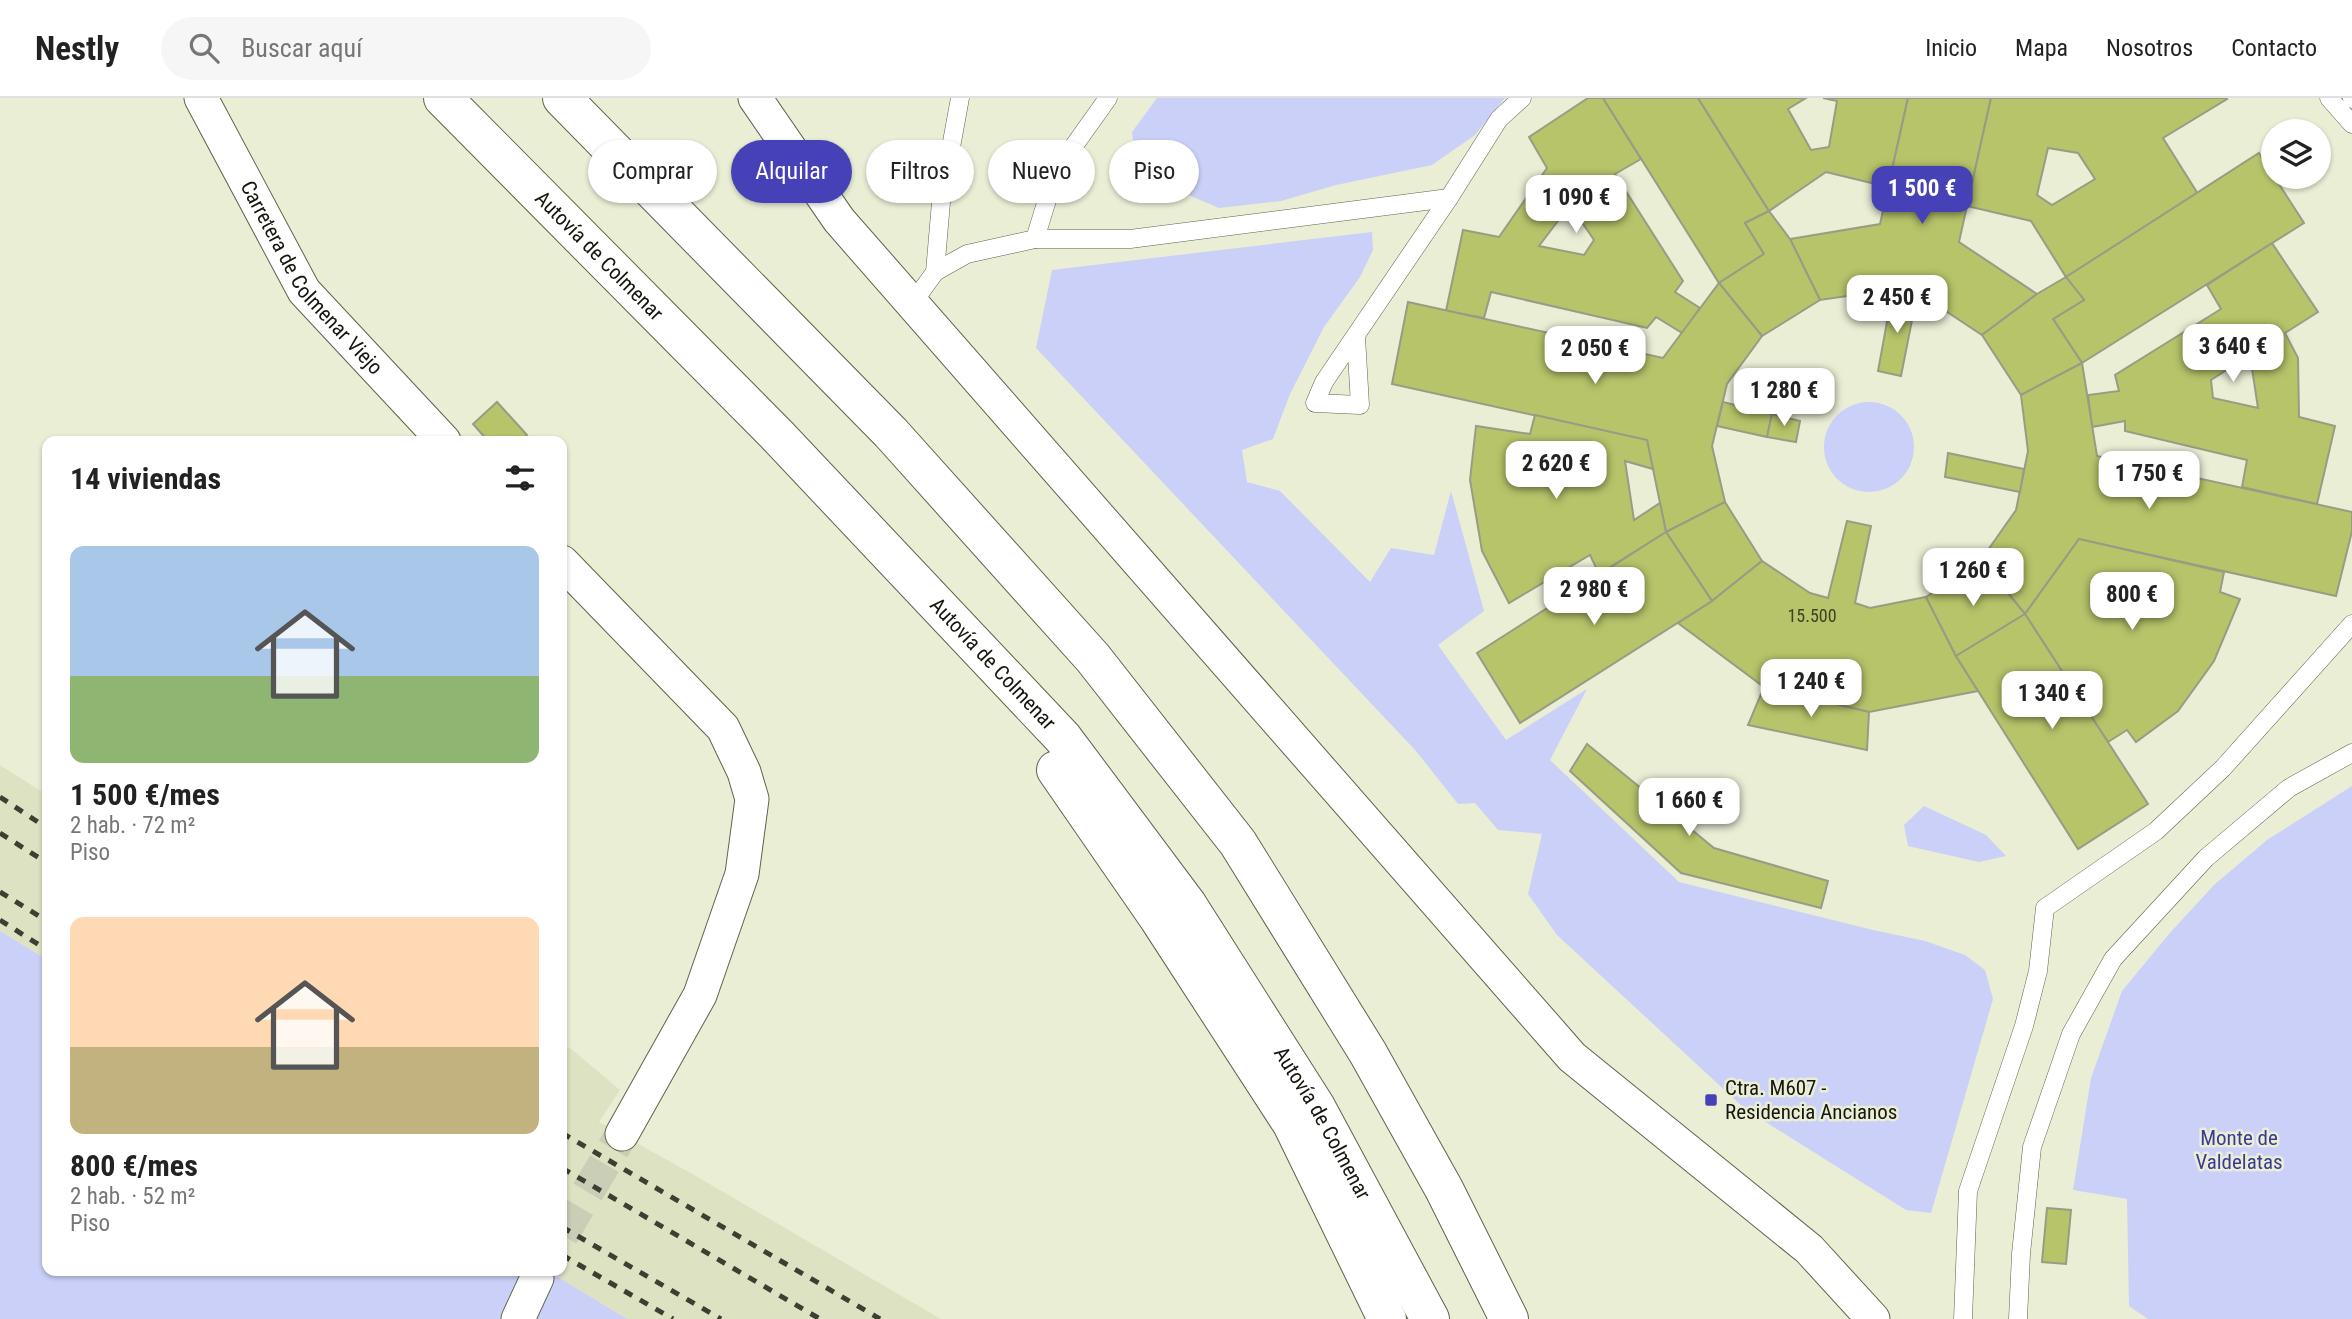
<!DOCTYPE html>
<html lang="es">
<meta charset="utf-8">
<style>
:root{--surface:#fff;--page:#f6f6f6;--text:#222;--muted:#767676;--line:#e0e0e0;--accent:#4641b7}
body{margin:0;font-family:"Roboto Condensed",sans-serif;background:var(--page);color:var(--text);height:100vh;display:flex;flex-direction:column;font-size:26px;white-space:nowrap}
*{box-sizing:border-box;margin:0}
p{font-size:23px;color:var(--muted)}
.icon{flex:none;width:38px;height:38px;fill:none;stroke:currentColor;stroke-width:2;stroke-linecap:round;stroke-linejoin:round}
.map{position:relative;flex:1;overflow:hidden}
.panel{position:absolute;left:42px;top:338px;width:525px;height:840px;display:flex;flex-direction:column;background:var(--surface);border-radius:14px;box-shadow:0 2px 5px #0004}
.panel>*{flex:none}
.top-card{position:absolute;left:588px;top:42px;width:665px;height:63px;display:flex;gap:14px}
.fabs{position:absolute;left:2261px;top:21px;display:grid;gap:14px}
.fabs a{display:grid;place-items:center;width:70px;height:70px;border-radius:50%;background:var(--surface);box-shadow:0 2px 5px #0004;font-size:35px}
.price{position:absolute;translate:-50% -60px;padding:0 16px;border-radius:14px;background:#fff;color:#222;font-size:23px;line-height:46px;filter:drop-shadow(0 2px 4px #0008)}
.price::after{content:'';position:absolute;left:50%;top:42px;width:21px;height:16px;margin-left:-10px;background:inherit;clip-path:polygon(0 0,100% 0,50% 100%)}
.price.on{background:var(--accent);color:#fff}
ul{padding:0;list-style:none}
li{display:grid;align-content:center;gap:14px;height:371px;padding:0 28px}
li span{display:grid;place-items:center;height:217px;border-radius:14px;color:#555}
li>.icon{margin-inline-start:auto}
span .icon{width:126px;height:126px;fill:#fffc;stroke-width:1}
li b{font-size:30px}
h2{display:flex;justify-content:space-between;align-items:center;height:84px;padding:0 28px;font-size:30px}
.pill{padding:0 24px;border-radius:32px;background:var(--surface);box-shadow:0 2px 5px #0004;font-size:24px;line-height:63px}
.pill.on{background:var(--accent);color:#fff}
header{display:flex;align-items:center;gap:42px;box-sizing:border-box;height:98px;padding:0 35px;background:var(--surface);border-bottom:2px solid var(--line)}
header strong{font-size:33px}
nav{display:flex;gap:38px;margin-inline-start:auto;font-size:24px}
.search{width:490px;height:63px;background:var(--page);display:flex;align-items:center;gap:18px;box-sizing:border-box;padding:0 24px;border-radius:38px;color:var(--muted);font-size:26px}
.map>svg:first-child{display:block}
</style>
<header>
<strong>Nestly</strong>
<div class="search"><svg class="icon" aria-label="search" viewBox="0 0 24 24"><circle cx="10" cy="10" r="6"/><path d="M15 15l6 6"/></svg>Buscar aquí</div>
<nav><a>Inicio</a><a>Mapa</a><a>Nosotros</a><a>Contacto</a></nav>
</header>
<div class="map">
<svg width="2352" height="1221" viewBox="0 0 2352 1221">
<rect width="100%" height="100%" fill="#eaeed5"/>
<g fill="#dde3c2">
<path d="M0,667L47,697V862L0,833Z"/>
<path d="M569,949L620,992L599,1024L696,1078L941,1221H627L548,1173L562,1172V958Z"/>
</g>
<g fill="#cad0f8">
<path d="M1157,0H1505L1475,37L1432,67L1336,87L1281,103L1219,110L1137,75L1132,34Z"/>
<path d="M1372,134L1373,152L1360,179L1324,229L1290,296L1273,341L1242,352L1247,384L1280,393L1370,484L1391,450L1434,457L1451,393L1484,513L1438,547L1506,642L1587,591L1550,662L1679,784L1873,832L1925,843L1965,857L1985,872L1993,901L1931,1115L1906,1112L1745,1011L1557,837L1528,796L1542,736L1498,732L1475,705L1458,706L1416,653L1036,250L1052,172Z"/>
<circle cx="1869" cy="349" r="45"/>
<path d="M2352,688V1221H2148L2129,1208L2127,1101L2073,1092L2091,980L2122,893L2169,836L2214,787L2267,742Z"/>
<path d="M1924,708L1986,737L2006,758L1979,764L1908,748L1904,727Z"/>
<path d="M0,833L47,862V1172L548,1173L627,1221H0Z"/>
</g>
<g fill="#b7c46a" stroke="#989c84" stroke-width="2" fill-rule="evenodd">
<path d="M1588,0H1603L1641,61L1615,76L1683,183L1675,194L1700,210L1682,235L1656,219L1647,230L1491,194L1484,220L1446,213L1463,132L1499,139L1547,70L1529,39ZM1570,107L1594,142L1584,157L1539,148Z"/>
<path d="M1603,0H1698L1769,113L1745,125L1764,156L1719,185Z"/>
<path d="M1698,0H1806L1788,11L1811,52L1829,49L1837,3L1823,0H1908L1888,89L1826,74L1769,113Z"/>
<path d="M1908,0H1991L1959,144L2037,196L1982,237L1935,206L1875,194L1820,202L1790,141L1880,126Z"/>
<path d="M1991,0H2226L2227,1L2163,40L2198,96L2066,179L2031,123L1967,108ZM2048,50L2078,55L2095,81L2052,107L2037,97Z"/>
<path d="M2259,55L2304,125L2082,265L2053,221L2084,202L2066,179Z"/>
<path d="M1769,113L1790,141L1820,202L1762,238L1719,185L1764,156L1745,125Z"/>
<path d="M2272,145L2318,214L2285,235L2298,260L2299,319L2335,328L2317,406L2242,389L2247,362L2125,333V323L2092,329L2088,297L2119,293L2115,277L2221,211L2207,187ZM2250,257L2258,310L2213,300L2211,282Z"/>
<path d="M2066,179L2084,202L2053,221L2082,265L2021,297L1982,237L2037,196Z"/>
<path d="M1719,185L1762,238L1727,286L1712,348L1725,404L1666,434L1647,342L1392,286L1408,204L1663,260Z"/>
<path d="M1892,197L1916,202L1901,278L1878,273Z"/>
<path d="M2082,265L2097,358L2352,414V433L2336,498L2079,441L2025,516L1981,462L2016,412L2028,353L2021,297Z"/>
<path d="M497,304L527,337L521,343H488L473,326Z"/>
<path d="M1723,304L1772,316L1767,339L1717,328Z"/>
<path d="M1772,316L1800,323L1796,344L1767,339Z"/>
<path d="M1535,317L1647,342L1653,371L1625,363L1634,422L1660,405L1666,434L1599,476L1590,457L1509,505L1482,453L1470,382L1476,328L1530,336Z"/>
<path d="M1948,355L2024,371L2020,394L1945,379Z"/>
<path d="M1725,404L1762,463L1712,503L1666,434Z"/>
<path d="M1847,423L1871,428L1855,505L1870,510L1926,499L1956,558L1978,593L1869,614L1764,589L1678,525L1712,503L1762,463L1810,495L1828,500Z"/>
<path d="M1666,434L1712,503L1520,625L1477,555Z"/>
<path d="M2079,441L2224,474L2220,494L2240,501L2214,563L2178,613L2136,644L2127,632L2108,644L2025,516Z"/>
<path d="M1981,462L2025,516L1956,558L1926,499Z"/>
<path d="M2025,516L2148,706L2078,751L1956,558Z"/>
<path d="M1764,589L1869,614L1867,652L1748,627Z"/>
<path d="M1587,646L1714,750L1828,783L1821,810L1681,775L1570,673Z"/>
<path d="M2047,1110L2071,1112L2066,1166L2042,1164Z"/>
</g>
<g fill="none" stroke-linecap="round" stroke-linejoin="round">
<path stroke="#caceb7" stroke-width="33" stroke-dasharray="33 17" stroke-linecap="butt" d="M562,1137L622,1036"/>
<g stroke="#5f634d" stroke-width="19">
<g id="service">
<path d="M2329,0L2352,26"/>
<path d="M2352,0V1"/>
<path d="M1035,141H1130L1449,100L1499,21L1522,0"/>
<path d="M935,174L967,156L1035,141L1056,73L1108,0"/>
<path d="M912,206L935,174L941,104L960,0"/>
<path d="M1356,239L1360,307L1315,305L1324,284L1449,100"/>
<path d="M1963,1221L1968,1093L2024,928L2038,873L2045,810L2156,733L2223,670L2352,526"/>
<path d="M2018,1221L2021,1156L2032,1049L2071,936L2113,861L2206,760L2289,690L2352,655"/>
</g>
</g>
<g stroke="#5f634d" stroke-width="35">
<g id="minor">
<path id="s1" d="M201,0L304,193L444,343"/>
<path d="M755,0L839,122L1572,959L1809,1151L1873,1221"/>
<path d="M562,464L723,630L744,674L752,701L742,776L700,897L622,1036"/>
<path d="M518,1221L537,1180"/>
</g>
</g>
<g stroke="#5f634d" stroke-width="40">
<g id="motorway">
<path id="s2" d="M443,0L776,336L1063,640L1187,806L1316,1009L1430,1221"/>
<path d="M562,0L891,335L1093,560L1238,745L1368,955L1444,1091L1509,1221"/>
<path d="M1056,672L1159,821L1292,1026L1387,1221"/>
</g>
</g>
<use href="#service" stroke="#fff" stroke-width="18"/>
<use href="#minor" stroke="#fff" stroke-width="33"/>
<use href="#motorway" stroke="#fff" stroke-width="38"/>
<g stroke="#3d3f33" stroke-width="5" stroke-dasharray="9 9" stroke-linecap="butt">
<path d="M0,699L47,730"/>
<path d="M0,735L47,765"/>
<path d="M0,794L47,823"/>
<path d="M0,822L47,852"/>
<path d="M562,1035L880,1221"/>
<path d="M562,1070L820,1221"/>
<path d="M562,1129L721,1221"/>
<path d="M562,1157L673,1221"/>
</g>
</g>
<rect fill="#4641b7" stroke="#eaeed5" stroke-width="2.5" x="1704" y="995" width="14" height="14" rx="3.5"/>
<g text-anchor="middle" stroke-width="5" stroke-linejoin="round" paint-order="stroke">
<g font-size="18" fill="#3e4224">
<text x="1812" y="524">15.500</text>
</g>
<g font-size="21" fill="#15160d" stroke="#eaeed5">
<text dy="7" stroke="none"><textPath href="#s2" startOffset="222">Autovía de Colmenar</textPath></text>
<text dy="7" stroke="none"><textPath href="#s1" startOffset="212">Carretera de Colmenar Viejo</textPath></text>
<text dy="7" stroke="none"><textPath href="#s2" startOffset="789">Autovía de Colmenar</textPath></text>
<text dy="7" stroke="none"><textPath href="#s2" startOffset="1356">Autovía de Colmenar</textPath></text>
</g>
<g font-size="21" fill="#15160d" stroke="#eaeed5" text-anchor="start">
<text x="1725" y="997">Ctra. M607 -<tspan x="1725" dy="24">Residencia Ancianos</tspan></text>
</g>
<g font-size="21" fill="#3b3a95" stroke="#eaeed5">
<text x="2239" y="1047">Monte de<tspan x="2239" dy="24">Valdelatas</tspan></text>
</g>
</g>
</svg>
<div class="fabs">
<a><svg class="icon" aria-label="layers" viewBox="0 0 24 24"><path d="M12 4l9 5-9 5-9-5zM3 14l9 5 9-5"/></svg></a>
</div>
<b class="price on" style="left:1922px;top:128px">1 500 €</b>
<b class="price" style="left:1576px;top:137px">1 090 €</b>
<b class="price" style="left:1897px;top:237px">2 450 €</b>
<b class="price" style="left:2233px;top:286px">3 640 €</b>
<b class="price" style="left:1595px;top:288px">2 050 €</b>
<b class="price" style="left:1784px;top:330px">1 280 €</b>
<b class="price" style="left:1556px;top:403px">2 620 €</b>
<b class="price" style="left:2149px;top:413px">1 750 €</b>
<b class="price" style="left:1973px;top:510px">1 260 €</b>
<b class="price" style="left:1594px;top:529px">2 980 €</b>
<b class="price" style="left:2132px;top:534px">800 €</b>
<b class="price" style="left:1811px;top:621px">1 240 €</b>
<b class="price" style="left:2052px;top:633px">1 340 €</b>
<b class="price" style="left:1689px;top:740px">1 660 €</b>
<div class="top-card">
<a class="pill">Comprar</a>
<a class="pill on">Alquilar</a>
<a class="pill">Filtros</a>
<a class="pill">Nuevo</a>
<a class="pill">Piso</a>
</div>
<section class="panel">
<h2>14 viviendas<svg class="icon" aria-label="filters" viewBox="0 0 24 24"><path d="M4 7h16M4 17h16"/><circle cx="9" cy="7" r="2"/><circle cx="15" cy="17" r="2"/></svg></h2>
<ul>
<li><span style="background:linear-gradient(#a9c7e8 60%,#8fb573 0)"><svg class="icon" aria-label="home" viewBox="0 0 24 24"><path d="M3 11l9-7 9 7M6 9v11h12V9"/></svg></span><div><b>1 500 €/mes</b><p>2 hab. · 72 m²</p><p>Piso</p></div></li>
<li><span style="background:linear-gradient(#ffd9b3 60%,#c2b280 0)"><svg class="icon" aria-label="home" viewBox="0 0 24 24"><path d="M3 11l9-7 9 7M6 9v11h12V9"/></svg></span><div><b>800 €/mes</b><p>2 hab. · 52 m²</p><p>Piso</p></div></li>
</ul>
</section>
</div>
